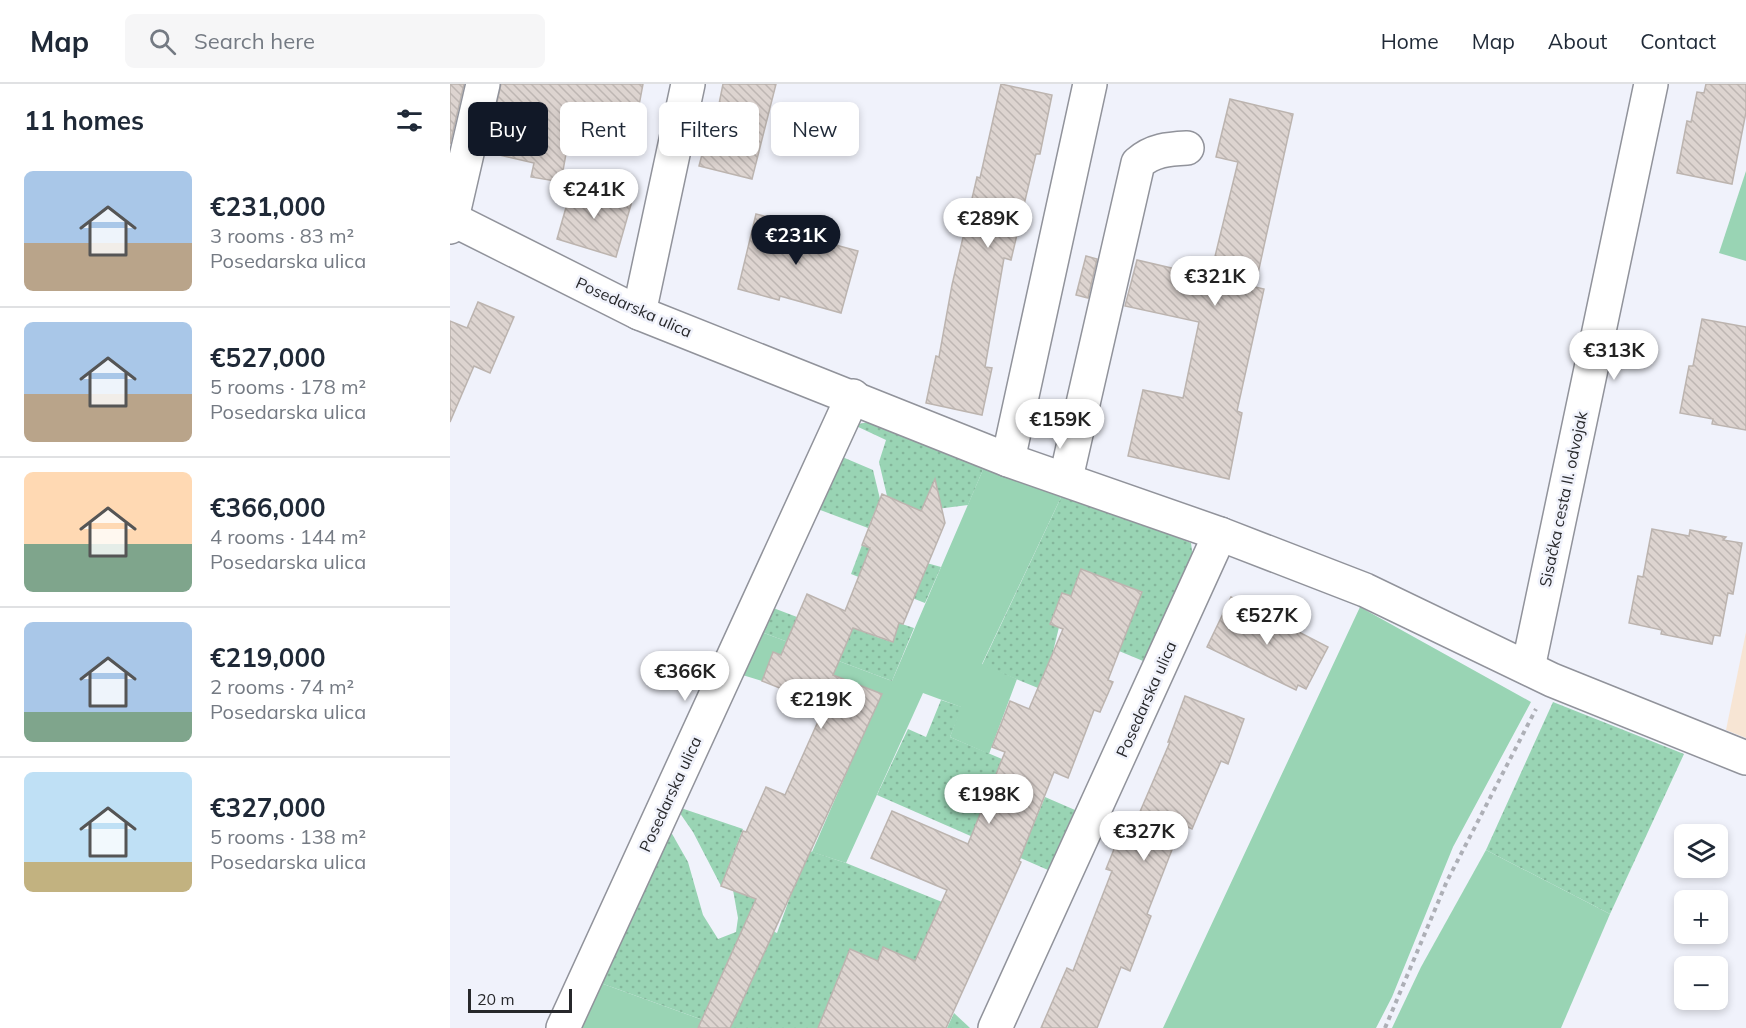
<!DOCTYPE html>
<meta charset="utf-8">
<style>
:root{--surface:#fff;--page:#f6f6f7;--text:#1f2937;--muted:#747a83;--line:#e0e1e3;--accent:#111827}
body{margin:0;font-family:Mulish,sans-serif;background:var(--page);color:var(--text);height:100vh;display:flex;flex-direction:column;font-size:22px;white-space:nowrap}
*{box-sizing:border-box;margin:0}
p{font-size:20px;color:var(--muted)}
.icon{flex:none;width:33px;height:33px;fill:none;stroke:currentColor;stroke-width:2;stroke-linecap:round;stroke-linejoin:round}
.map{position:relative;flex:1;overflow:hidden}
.panel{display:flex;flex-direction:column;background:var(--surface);width:450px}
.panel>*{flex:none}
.guide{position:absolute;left:18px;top:18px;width:570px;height:54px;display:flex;gap:12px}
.fabs{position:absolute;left:1224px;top:740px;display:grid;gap:12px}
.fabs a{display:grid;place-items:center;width:54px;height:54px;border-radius:9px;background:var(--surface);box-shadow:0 3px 9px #0003;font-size:30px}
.scale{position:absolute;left:18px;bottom:15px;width:104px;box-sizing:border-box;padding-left:6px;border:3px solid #27282b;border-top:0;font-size:16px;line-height:21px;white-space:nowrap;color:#27282b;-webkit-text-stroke:4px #f0f2fb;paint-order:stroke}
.price{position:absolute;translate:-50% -51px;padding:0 14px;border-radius:21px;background:#fff;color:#222;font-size:20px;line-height:39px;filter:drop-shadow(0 2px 3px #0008)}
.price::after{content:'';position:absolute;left:50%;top:36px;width:18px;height:14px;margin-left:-9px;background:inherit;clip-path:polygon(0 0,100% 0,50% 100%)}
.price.active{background:var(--accent);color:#fff}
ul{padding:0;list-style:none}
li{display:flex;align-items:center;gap:18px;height:150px;padding:0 24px}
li+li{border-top:2px solid var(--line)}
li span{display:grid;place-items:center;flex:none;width:168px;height:120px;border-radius:9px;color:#555}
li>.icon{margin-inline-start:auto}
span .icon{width:72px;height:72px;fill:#fffc;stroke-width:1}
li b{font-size:26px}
h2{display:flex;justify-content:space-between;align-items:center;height:72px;padding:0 24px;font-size:26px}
.chip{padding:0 21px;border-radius:9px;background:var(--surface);box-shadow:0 3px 9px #0003;font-size:21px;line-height:54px}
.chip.active{background:var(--accent);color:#fff}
header{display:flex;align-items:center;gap:36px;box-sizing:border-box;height:84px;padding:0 30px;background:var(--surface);border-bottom:2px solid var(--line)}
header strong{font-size:28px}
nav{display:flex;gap:33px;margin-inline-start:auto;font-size:21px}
.search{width:420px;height:54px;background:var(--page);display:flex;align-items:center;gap:15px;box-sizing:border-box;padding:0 21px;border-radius:9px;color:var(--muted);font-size:22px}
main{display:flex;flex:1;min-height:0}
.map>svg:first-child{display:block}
</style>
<header>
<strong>Map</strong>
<div class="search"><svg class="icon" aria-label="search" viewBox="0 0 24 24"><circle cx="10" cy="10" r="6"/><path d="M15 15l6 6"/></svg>Search here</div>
<nav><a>Home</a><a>Map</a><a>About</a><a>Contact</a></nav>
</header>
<main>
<section class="panel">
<h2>11 homes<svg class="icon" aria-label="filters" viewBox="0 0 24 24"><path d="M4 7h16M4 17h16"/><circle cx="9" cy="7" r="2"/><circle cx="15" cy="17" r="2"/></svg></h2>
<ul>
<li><span style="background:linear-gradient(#a9c7e8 60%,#b9a48a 0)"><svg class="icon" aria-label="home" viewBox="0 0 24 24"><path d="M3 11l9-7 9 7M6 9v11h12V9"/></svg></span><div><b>€231,000</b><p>3 rooms · 83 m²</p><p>Posedarska ulica</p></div></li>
<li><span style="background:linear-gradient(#a9c7e8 60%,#b9a48a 0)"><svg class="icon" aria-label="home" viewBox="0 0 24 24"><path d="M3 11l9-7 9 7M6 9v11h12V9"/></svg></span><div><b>€527,000</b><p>5 rooms · 178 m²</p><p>Posedarska ulica</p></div></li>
<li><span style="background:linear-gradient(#ffd9b3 60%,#7fa58c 0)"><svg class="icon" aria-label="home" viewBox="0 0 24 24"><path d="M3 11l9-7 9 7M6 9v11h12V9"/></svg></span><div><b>€366,000</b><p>4 rooms · 144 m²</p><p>Posedarska ulica</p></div></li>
<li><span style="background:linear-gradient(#a9c7e8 75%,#7fa58c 0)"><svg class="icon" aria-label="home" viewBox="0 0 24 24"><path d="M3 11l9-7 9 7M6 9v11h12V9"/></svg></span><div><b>€219,000</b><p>2 rooms · 74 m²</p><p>Posedarska ulica</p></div></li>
<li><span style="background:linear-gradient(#bfe0f5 75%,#c2b280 0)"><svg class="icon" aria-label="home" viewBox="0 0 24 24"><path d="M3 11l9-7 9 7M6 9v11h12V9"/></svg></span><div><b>€327,000</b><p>5 rooms · 138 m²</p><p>Posedarska ulica</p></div></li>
</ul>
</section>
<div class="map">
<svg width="1296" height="944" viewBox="0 0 1296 944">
<defs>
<pattern id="park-dots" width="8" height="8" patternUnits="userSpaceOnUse" patternTransform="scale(1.5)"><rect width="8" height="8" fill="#99d4b4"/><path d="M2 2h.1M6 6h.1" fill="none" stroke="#84b69b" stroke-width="1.8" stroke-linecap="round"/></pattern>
<pattern id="building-back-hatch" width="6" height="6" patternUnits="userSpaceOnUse" patternTransform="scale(1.5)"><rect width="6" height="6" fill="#ddd4d0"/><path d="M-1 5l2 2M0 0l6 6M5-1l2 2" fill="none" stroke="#beb6b3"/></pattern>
</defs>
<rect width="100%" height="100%" fill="#f0f2fb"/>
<path fill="#f7e5d4" d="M1296,548V654L1276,646Z"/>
<g fill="#99d4b4">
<path d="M1296,87V177L1269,169Z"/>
<path d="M535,381L614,407L532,580L567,595L539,670L500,653L511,623L473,609L396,779L362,768L399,683L397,682L410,635L323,568L312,597L286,589L306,546L442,597Z"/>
<path d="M910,523L1081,618L1003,763L942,913L926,944H713Z"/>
<path d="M1036,766L1160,830L1111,944H942L971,883Z"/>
<path d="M145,897L275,944H123Z"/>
</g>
<g fill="url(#park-dots)">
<path d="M423,337L535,381L518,421L471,427L437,412L429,378L436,356L404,341Z"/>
<path d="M390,372L423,386L430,415L418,444L365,424Z"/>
<path d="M614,407L741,459L743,474L698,579L669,567L692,508L632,485L621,512L612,509L600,539L609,543L602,572L588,604L532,581Z"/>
<path d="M412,461L491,483L475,519L401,490Z"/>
<path d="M318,522L347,533L392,570L408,532L429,538L424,552L442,558L449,539L464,544L442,597L306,546Z"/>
<path d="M491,616L512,623L500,653L552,675L527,739L576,759L595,713L625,726L598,786L427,711L458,645L476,653Z"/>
<path d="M1103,618L1234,670L1160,830L1036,766Z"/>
<path d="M225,722L293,745L271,802L243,748Z"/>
<path d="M217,741L238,778L253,831L268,855L286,848L288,834L283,806L307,816L298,836L327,849L357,766L396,779L492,818L465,877L433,864L428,877L400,866L387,896L414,908L434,944H275L145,897Z"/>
<path d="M504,929L520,944H497Z"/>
</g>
<g fill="url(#building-back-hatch)" stroke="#bcb4af" stroke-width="1.5">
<path d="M0,0H14L0,60Z"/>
<path d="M51,0H193L184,48L122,36L111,98L81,93L84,79L36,68Z"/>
<path d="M273,0H326L302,95L249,82L263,29L267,30Z"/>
<path d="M551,0L602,11L590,70H586L561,176L554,174L535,283L542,284L532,331L476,319L486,272L489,273L502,201L527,93L530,94Z"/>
<path d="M1256,0H1296V28L1282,100L1227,89L1237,37L1241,38L1247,8L1254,9Z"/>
<path d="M780,15L843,30L805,203L814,205L787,327L792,329L779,395L678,372L693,306L733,314L749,238L675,222L687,176L760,193L788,78L766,73Z"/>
<path d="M123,99L182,117L166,173L107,155Z"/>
<path d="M306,130L347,140L345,150L408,167L391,229L330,212L329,216L288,205Z"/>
<path d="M636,172L647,175L638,214L626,211Z"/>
<path d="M28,218L64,233L40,289L24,282L0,338V237L17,244Z"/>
<path d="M1252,235L1296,243V346L1262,340L1263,335L1230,329L1239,282H1243Z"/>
<path d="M485,395L495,439L453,540L449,539L443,558L403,544L383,591L432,610L280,944H248L306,815L271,802L293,747L296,748L316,703L335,711L375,622L312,597L323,568L331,571L357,510L395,527L420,464L412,461L432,410L471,427Z"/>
<path d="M1202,445L1239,452L1240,446L1276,453L1273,456L1292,459L1283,510L1278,509L1270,552L1264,551L1262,560L1211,550L1212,546L1179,539L1188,492L1193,493Z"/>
<path d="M631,485L692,508L658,596L663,598L650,628L644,626L618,694L604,688L569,777L571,778L496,944H368L400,865L428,877L433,863L465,877L497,806L421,774L442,727L518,760L555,668L542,663L560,617L579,625L613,545L600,540L612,509L621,512Z"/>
<path d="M781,513L878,563L856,605L848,601L846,606L757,563Z"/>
<path d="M735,612L794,635L778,680L771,677L742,745L732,740L697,830L701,832L680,887L671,883L647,944H591L617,884L623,887L662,787L656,785L677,733L686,737L720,658H718Z"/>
</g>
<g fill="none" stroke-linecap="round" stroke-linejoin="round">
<g stroke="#91939b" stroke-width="36">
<g id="minor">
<path d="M0,134L189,229L558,376L770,450L915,506L1102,596L1296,674"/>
<path d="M0,143L33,0"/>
<path d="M189,229L238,0"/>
<path d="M558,376L640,0"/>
<path d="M616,394L688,79C703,66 718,65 737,64"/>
<path d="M1078,584L1201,0"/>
<path d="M113,944L403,312"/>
<path d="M545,944L770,450"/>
</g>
</g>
<path stroke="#adafb6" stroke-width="4" stroke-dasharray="4.5 4.5" stroke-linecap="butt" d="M935,944L997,797L1086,625"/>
<use href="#minor" stroke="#fff" stroke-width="33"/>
</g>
<g text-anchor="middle" stroke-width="5" stroke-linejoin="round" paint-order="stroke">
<g font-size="16" fill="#27282b" stroke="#f0f2fb">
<text transform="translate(184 223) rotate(24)" y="6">Posedarska ulica</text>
<text transform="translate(1113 415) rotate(-78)" y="6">Sisačka cesta II. odvojak</text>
<text transform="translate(696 615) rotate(-66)" y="6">Posedarska ulica</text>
<text transform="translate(220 710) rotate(-65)" y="6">Posedarska ulica</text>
</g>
</g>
</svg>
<div class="fabs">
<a><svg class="icon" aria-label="layers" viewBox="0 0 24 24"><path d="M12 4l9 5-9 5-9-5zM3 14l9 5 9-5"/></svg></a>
<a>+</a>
<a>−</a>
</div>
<div class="scale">20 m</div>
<b class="price" style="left:144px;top:136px">€241K</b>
<b class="price" style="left:538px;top:165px">€289K</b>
<b class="price active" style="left:346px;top:182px">€231K</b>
<b class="price" style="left:765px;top:223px">€321K</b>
<b class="price" style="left:1164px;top:297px">€313K</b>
<b class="price" style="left:610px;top:366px">€159K</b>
<b class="price" style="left:817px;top:562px">€527K</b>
<b class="price" style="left:235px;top:618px">€366K</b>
<b class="price" style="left:371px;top:646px">€219K</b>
<b class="price" style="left:539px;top:741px">€198K</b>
<b class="price" style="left:694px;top:778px">€327K</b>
<div class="guide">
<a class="chip active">Buy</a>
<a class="chip">Rent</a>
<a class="chip">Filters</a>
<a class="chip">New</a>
</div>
</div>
</main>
